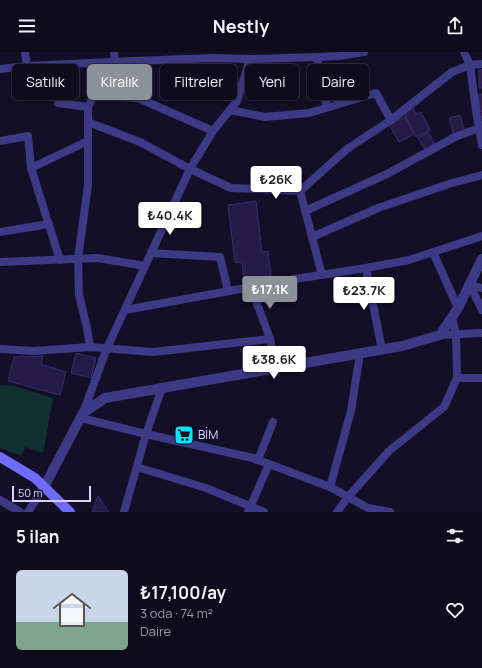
<!DOCTYPE html>
<html lang="tr">
<meta charset="utf-8">
<style>
:root{--surface:#0e0b1c;--page:#171425;--text:#f1f3f6;--muted:#9b9ba3;--line:#2e2b3b;--accent:#8c9099}
body{margin:0;font-family:Manrope,sans-serif;background:var(--page);color:var(--text);height:100vh;display:flex;flex-direction:column;font-size:15px;white-space:nowrap}
*{box-sizing:border-box;margin:0}
p{font-size:13px;color:var(--muted)}
.icon{flex:none;width:22px;height:22px;fill:none;stroke:currentColor;stroke-width:2;stroke-linecap:round;stroke-linejoin:round}
.map{position:relative;height:460px;overflow:hidden}
.details{display:flex;flex-direction:column;background:var(--surface);flex:1}
.details>*{flex:none}
.guide{position:absolute;left:12px;top:12px;width:458px;height:36px;display:flex;gap:8px}
.scale{position:absolute;left:12px;bottom:10px;width:79px;box-sizing:border-box;padding-left:4px;border:2px solid #d9d4ff;border-top:0;font-size:11px;line-height:14px;white-space:nowrap;color:#d9d4ff;-webkit-text-stroke:3px #130f26;paint-order:stroke}
.price{position:absolute;translate:-50% -34px;padding:0 9px;border-radius:4px;background:#fff;color:#222;font-size:13px;line-height:26px;filter:drop-shadow(0 1px 2px #0008)}
.price::after{content:'';position:absolute;left:50%;top:24px;width:12px;height:9px;margin-left:-6px;background:inherit;clip-path:polygon(0 0,100% 0,50% 100%)}
.price.on{background:var(--accent);color:#fff}
ul{padding:0;list-style:none}
li{display:flex;align-items:center;gap:12px;height:100px;padding:0 16px}
li+li{border-top:1px solid var(--line)}
li span{display:grid;place-items:center;flex:none;width:112px;height:80px;border-radius:6px;color:#555}
li>.icon{margin-inline-start:auto}
span .icon{width:48px;height:48px;fill:#fffc;stroke-width:1}
li b{font-size:17px}
h2{display:flex;justify-content:space-between;align-items:center;height:48px;padding:0 16px;font-size:17px}
.pill{padding:0 14px;border-radius:6px;background:var(--surface);box-shadow:0 2px 6px #0003,0 0 0 1px var(--line);font-size:14px;line-height:36px}
.pill.on{background:var(--accent);color:#fff}
header{display:flex;justify-content:space-between;align-items:center;height:52px;padding:0 16px;background:var(--surface);font-size:18px;font-weight:700}
.map>svg:first-child{display:block}
</style>
<header><svg class="icon" aria-label="menu" viewBox="0 0 24 24"><path d="M4 6h16M4 12h16M4 18h16"/></svg>Nestly<svg class="icon" aria-label="share" viewBox="0 0 24 24"><path d="M12 15V3M7 8l5-5 5 5M5 13v7h14v-7"/></svg></header>
<div class="map">
<svg width="482" height="460" viewBox="0 0 482 460">
<rect width="100%" height="100%" fill="#130f26"/>
<path fill="#12302f" d="M0,333L14,334L53,346L43,401L25,395L21,404L0,396Z"/>
<g fill="#241b47" stroke="#3b2d73">
<rect x="479" y="18" width="3" height="18"/>
<path d="M482,42V66L481,59H480L478,43Z"/>
<path d="M413,56L416,62L421,60L430,78L416,85L404,61Z"/>
<path d="M460,63L465,80L454,83L449,66Z"/>
<path d="M405,65L414,82L399,90L389,73Z"/>
<path d="M428,80L436,94L426,99L418,86Z"/>
<path d="M256,149L262,200L268,199L271,224L244,227L242,210L235,211L228,153Z"/>
<path d="M76,301L96,306L91,326L71,321Z"/>
<path d="M43,304L41,312L66,320L60,343L8,329L14,305Z"/>
<path d="M98,444L109,460H92Z"/>
</g>
<g fill="none" stroke-linecap="round" stroke-linejoin="round">
<g stroke="#3d3a85" stroke-width="8">
<path d="M25,0L27,14"/>
<path d="M114,0L115,10"/>
<path d="M464,0L470,13L476,59L482,93"/>
<path d="M317,5L327,55"/>
<path d="M133,9L138,46L213,79"/>
<path d="M0,17L27,14L133,9L213,6L250,7L317,5L339,4L364,0"/>
<path d="M58,51L88,55V133L78,207L79,243L87,276L90,295"/>
<path d="M88,55L94,43L138,46"/>
<path d="M230,58L265,65L309,61L376,41L391,68"/>
<path d="M88,70L140,90L190,117L231,136L300,139L322,223"/>
<path d="M0,89L28,84L31,116L88,89"/>
<path d="M31,116L60,208"/>
<path d="M300,139L347,97L391,68L452,20L470,13L482,12"/>
<path d="M305,159L387,122L455,85L482,75"/>
<path d="M0,180L49,172"/>
<path d="M312,185L378,156L452,131L482,123"/>
<path d="M433,200L458,256"/>
<path d="M151,201L220,205L228,239"/>
<path d="M0,210L98,206L145,214"/>
<path d="M366,216L382,298"/>
<path d="M470,233L482,258"/>
<path d="M470,233L482,236"/>
<path d="M251,235L270,287"/>
<path d="M125,258L295,227L366,216L409,208L482,184"/>
<path d="M440,283L482,281"/>
<path d="M0,297L33,299L90,295L153,300L270,287L276,316"/>
<path d="M457,326H482"/>
<path d="M83,361L107,296L190,117L213,79L237,49L250,7"/>
<path d="M81,366L146,382L253,406L330,435L368,456L390,460"/>
<path d="M258,408L273,370"/>
<path d="M137,415L206,436L264,460"/>
<path d="M330,435L351,359L360,301"/>
<path d="M0,448L20,460"/>
<path d="M28,460L44,435"/>
<path d="M124,460L146,382L162,336"/>
<path d="M248,460L269,412"/>
<path d="M337,460L348,445L389,399L444,355L457,326L456,282L452,266"/>
</g>
<path stroke="#3d3a85" stroke-width="10" d="M44,435L83,361L105,346L402,294L440,283L458,256L482,207"/>
<path stroke="#6f6bff" stroke-width="10" d="M0,405L35,426L70,460"/>
</g>
<defs>
<g id="supermarket-square" transform="scale(1)"><rect x="-9" y="-9" width="18" height="18" rx="4" fill="#00e5ff" stroke="#130f26"/><path d="M-6-5.5h2.5l.6 2H6L4.5 2H-2.5L-4.4-4H-6ZM-1.5 3.2a1.3 1.3 0 1 0 .1 0ZM3 3.2a1.3 1.3 0 1 0 .1 0Z" fill="#111"/></g>
</defs>
<g fill-rule="evenodd">
<use href="#supermarket-square" x="184" y="383"/>
</g>
<g text-anchor="middle" stroke-width="4" stroke-linejoin="round" paint-order="stroke">
<g font-size="12" fill="#d9d4ff" stroke="#130f26" text-anchor="start">
<text x="198" y="387">BİM</text>
</g>
</g>
</svg>
<div class="scale">50 m</div>
<b class="price" style="left:276px;top:148px">₺26K</b>
<b class="price" style="left:170px;top:184px">₺40.4K</b>
<b class="price on" style="left:270px;top:258px">₺17.1K</b>
<b class="price" style="left:364px;top:259px">₺23.7K</b>
<b class="price" style="left:274px;top:328px">₺38.6K</b>
<div class="guide">
<a class="pill">Satılık</a>
<a class="pill on">Kiralık</a>
<a class="pill">Filtreler</a>
<a class="pill">Yeni</a>
<a class="pill">Daire</a>
</div>
</div>
<section class="details">
<h2>5 ilan<svg class="icon" aria-label="filters" viewBox="0 0 24 24"><path d="M4 7h16M4 17h16"/><circle cx="9" cy="7" r="2"/><circle cx="15" cy="17" r="2"/></svg></h2>
<ul>
<li><span style="background:linear-gradient(#c9d6e8 65%,#7fa58c 0)"><svg class="icon" aria-label="home" viewBox="0 0 24 24"><path d="M3 11l9-7 9 7M6 9v11h12V9"/></svg></span><div><b>₺17,100/ay</b><p>3 oda · 74 m²</p><p>Daire</p></div><svg class="icon" aria-label="heart" viewBox="0 0 24 24"><path d="M12 20l-8-8c-3-5 5-10 8-4 3-6 11-1 8 4z"/></svg></li>
</ul>
</section>
